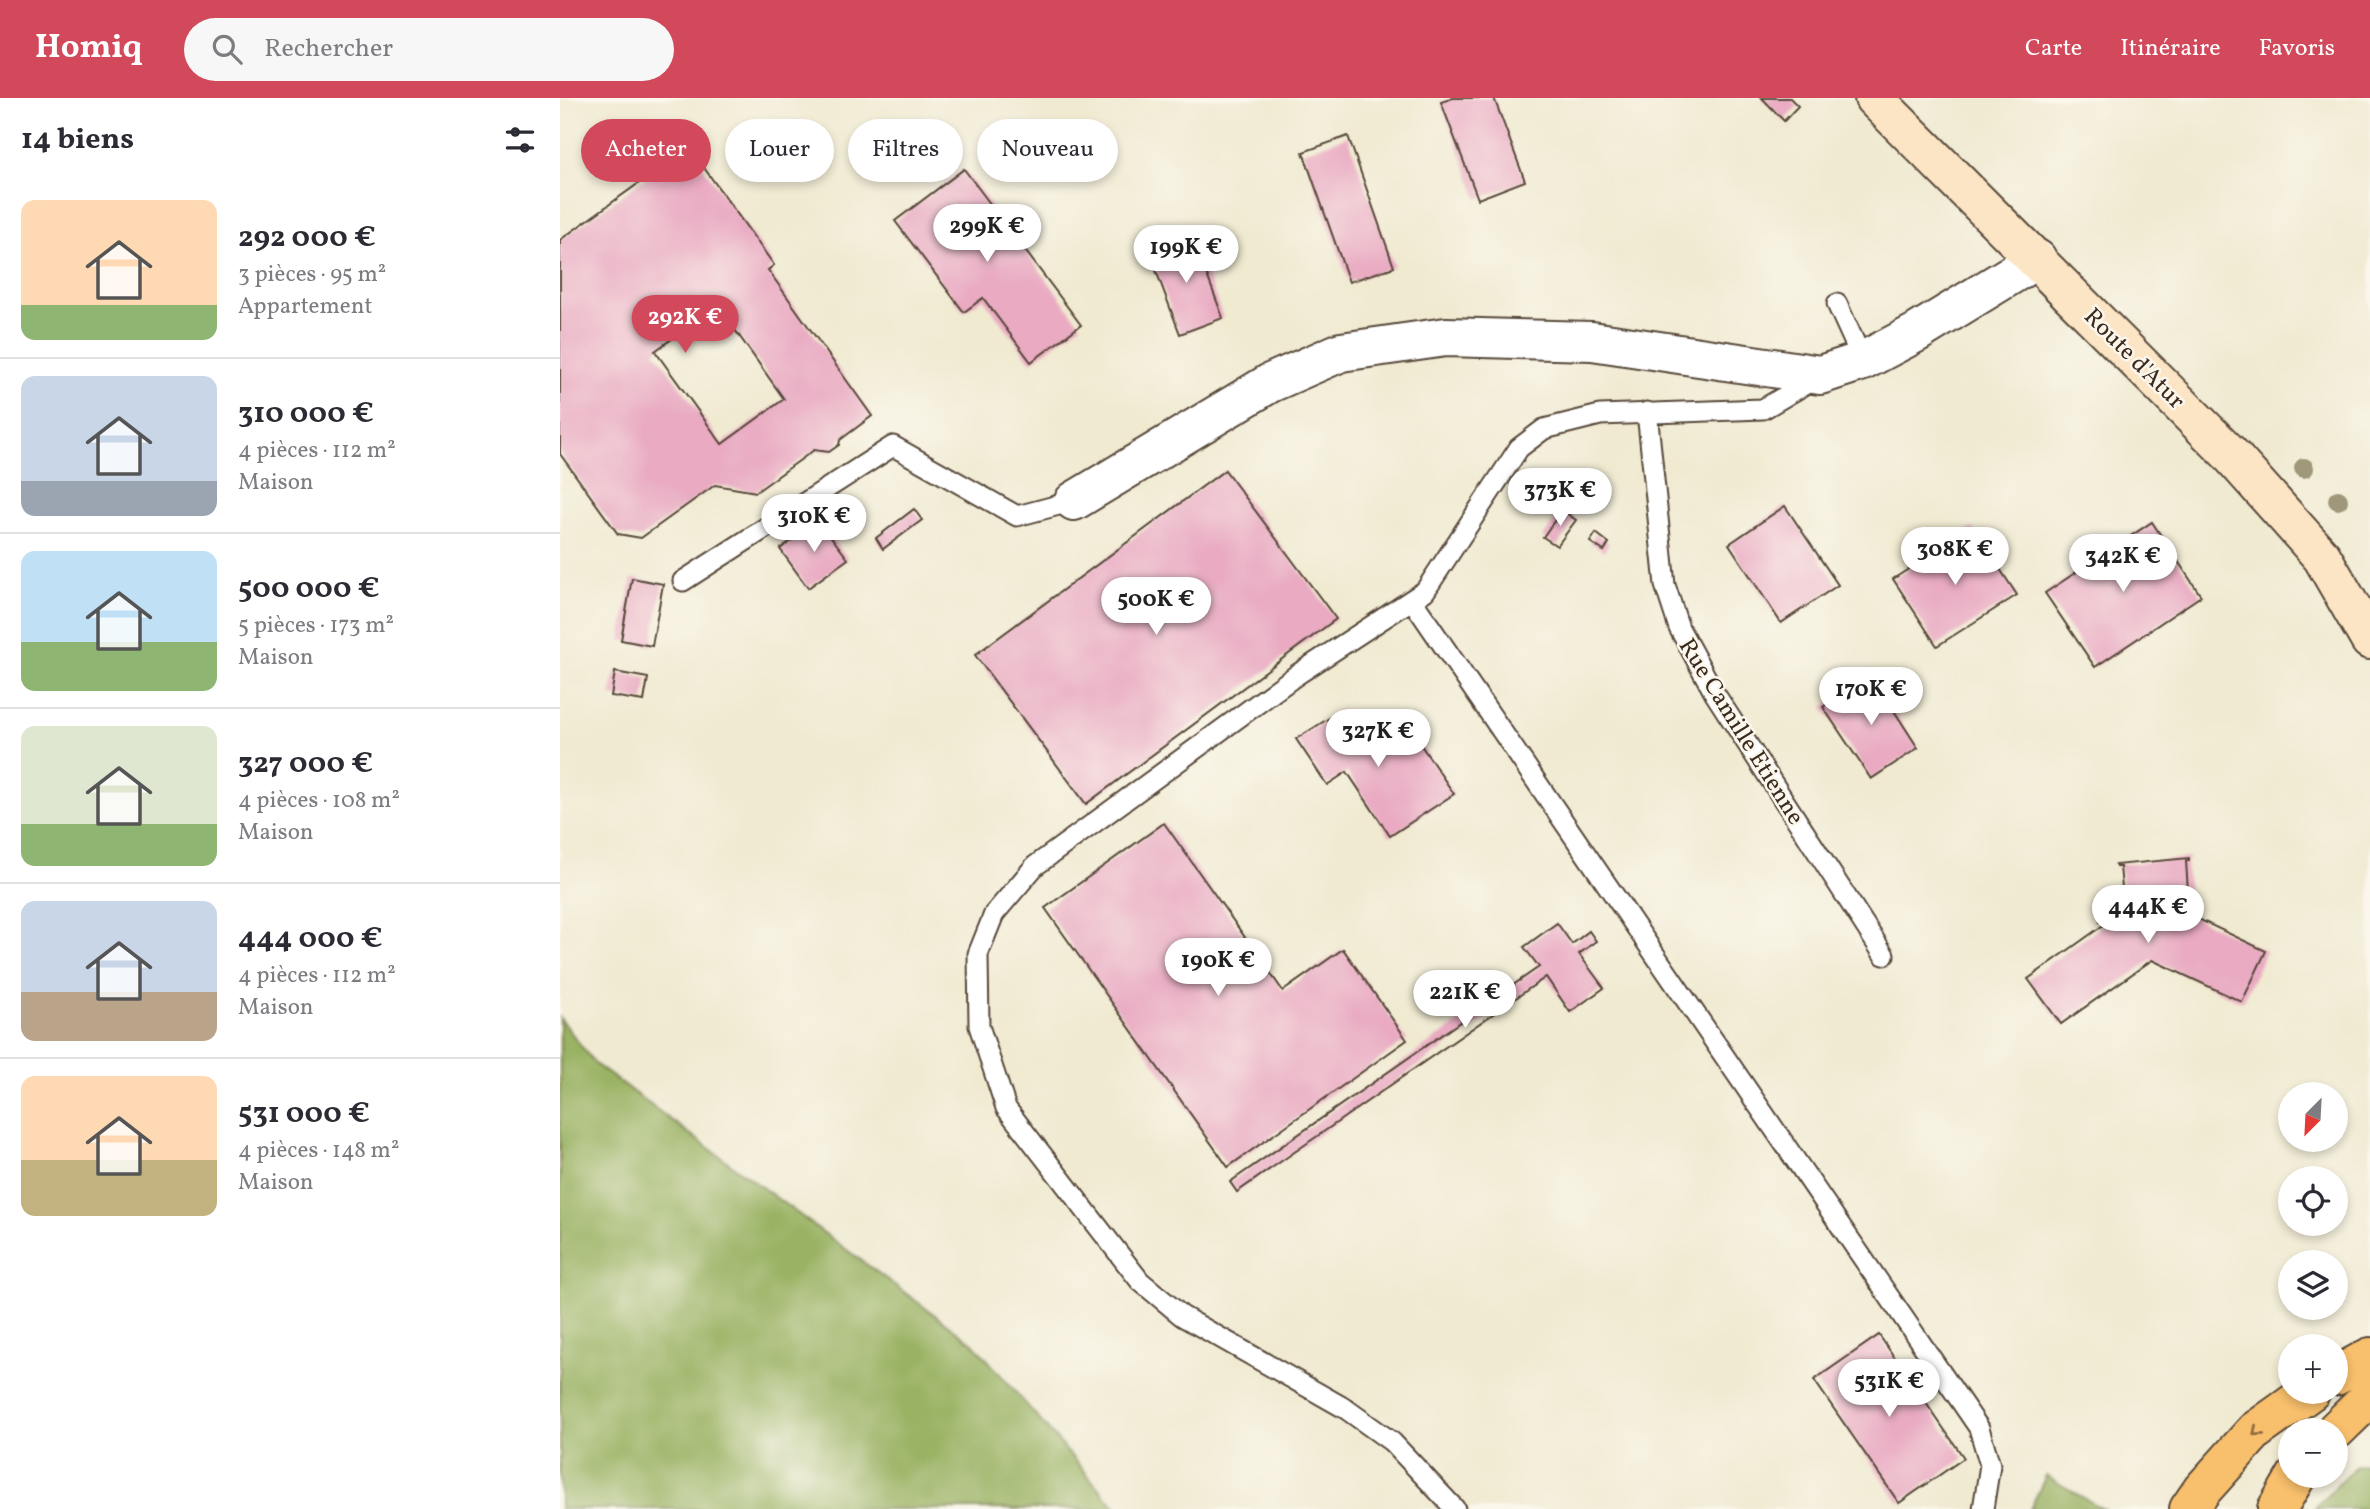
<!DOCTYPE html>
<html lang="fr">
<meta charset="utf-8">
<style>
:root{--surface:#fff;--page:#f7f7f7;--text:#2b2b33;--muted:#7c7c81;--line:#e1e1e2;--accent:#d1495b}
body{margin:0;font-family:Vollkorn,serif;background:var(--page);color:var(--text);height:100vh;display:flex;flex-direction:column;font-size:26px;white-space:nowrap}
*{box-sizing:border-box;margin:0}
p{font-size:23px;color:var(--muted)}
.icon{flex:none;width:38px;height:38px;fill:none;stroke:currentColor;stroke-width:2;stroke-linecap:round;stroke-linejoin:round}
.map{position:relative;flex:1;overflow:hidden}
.drawer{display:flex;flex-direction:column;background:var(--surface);width:560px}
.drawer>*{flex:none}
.guide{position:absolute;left:21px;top:21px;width:665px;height:63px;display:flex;gap:14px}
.needle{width:46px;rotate:204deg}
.tools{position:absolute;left:1718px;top:984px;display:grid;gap:14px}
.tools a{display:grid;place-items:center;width:70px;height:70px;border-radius:50%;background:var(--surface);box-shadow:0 4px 10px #0003;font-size:35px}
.price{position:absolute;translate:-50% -60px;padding:0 16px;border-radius:24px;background:#fff;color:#222;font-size:23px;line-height:46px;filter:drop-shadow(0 2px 4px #0008)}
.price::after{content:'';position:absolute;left:50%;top:42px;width:21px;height:16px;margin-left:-10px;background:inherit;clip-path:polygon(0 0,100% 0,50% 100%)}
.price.selected{background:var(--accent);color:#fff}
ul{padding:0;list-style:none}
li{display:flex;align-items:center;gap:21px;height:175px;padding:0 21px}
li+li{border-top:2px solid var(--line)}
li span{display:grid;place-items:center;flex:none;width:196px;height:140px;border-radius:14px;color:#555}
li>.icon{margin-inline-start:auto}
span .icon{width:84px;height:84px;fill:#fffc;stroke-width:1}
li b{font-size:30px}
h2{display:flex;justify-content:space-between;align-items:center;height:84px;padding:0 21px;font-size:30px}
.pill{padding:0 24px;border-radius:32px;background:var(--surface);box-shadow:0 4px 10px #0003;font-size:24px;line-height:63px}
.pill.selected{background:var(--accent);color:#fff}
header{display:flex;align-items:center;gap:42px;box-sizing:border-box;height:98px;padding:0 35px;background:var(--accent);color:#fff}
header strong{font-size:33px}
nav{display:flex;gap:38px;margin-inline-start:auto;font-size:24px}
.search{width:490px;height:63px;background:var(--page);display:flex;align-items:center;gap:18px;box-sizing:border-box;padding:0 24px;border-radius:38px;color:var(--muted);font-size:26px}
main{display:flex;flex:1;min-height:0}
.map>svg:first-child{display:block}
</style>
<header>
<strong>Homiq</strong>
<div class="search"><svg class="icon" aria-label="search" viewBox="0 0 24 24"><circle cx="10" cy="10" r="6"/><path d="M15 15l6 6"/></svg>Rechercher</div>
<nav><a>Carte</a><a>Itinéraire</a><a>Favoris</a></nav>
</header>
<main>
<section class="drawer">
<h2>14 biens<svg class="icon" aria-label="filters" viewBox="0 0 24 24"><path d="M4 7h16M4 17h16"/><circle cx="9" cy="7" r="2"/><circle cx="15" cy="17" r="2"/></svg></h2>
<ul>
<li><span style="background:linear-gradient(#ffd9b3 75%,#8fb573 0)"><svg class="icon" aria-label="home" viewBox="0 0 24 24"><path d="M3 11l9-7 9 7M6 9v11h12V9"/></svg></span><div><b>292 000 €</b><p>3 pièces · 95 m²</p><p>Appartement</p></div></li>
<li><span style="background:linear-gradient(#c9d6e8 75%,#9aa5b1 0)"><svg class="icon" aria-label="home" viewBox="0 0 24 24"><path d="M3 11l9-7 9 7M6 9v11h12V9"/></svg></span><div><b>310 000 €</b><p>4 pièces · 112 m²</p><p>Maison</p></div></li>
<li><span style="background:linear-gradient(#bfe0f5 65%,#8fb573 0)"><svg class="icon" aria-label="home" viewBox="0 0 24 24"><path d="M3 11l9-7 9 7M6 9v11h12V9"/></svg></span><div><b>500 000 €</b><p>5 pièces · 173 m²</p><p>Maison</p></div></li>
<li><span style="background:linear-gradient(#dfe7d0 70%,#8fb573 0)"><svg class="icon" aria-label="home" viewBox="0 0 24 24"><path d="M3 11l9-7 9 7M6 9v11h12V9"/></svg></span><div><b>327 000 €</b><p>4 pièces · 108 m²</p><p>Maison</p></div></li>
<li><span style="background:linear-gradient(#c9d6e8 65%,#b9a48a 0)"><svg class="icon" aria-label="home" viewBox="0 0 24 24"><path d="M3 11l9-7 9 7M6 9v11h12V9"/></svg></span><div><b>444 000 €</b><p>4 pièces · 112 m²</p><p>Maison</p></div></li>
<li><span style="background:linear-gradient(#ffd9b3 60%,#c2b280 0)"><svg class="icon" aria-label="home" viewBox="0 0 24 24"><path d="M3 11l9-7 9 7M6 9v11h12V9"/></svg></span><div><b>531 000 €</b><p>4 pièces · 148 m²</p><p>Maison</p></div></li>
</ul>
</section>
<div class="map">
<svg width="1810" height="1411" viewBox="0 0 1810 1411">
<rect width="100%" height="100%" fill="#fbf7ec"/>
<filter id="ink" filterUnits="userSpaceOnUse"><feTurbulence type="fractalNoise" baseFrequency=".0143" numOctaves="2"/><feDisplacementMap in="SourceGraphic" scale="14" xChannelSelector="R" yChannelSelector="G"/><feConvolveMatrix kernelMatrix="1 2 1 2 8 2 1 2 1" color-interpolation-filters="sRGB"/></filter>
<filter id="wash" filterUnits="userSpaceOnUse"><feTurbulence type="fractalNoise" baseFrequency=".00686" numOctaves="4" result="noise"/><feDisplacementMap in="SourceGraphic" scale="28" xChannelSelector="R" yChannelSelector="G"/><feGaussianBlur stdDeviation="1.57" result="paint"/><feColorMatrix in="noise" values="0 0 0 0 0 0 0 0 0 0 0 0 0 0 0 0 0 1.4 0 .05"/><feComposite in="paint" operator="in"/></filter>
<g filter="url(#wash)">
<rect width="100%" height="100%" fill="#f0ead1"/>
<g fill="#9ab263" stroke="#6a6e40" stroke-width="2">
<path d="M0,920L35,966L413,1245L557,1411H0Z"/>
<path d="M1810,1365V1411H1754L1796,1368Z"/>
<path d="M1486,1378L1543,1411H1470Z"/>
</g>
<g id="blocks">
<g fill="#e9aac2" fill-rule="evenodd">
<path d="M893,0H934L965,83L918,101L881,4Z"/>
<path d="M1202,0H1230L1238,8L1224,23Z"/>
<path d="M788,38L834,169L789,184L743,54Z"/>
<path d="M129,49L214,167L208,172L312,318L280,342L279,347L269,354L254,352L196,394L155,387L81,440L58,436L0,356V142ZM158,208L224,301L162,346L95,253Z"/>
<path d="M404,71L521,227L471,264L423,200L404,214L335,123Z"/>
<path d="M632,137L663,220L620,236L589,154Z"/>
<path d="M665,372L776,521L526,706L415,557Z"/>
<path d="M1225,408L1278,487L1221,525L1169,446Z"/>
<path d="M354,411L362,422L323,451L316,440Z"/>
<path d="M1002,412L1016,422L997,448L983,439Z"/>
<path d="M259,423L288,461L248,490L220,451Z"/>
<path d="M1592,424L1641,498L1535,569L1485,495Z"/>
<path d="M1413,430L1457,497L1377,548L1333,481Z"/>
<path d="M1036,435L1049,445L1044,453L1030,444Z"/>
<path d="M72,480L103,486L92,548L61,542Z"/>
<path d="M55,574L88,580L84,603L51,598Z"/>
<path d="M1311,577L1358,650L1311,681L1263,609Z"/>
<path d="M782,612L791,624L803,617L824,647L850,631L894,696L830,738L787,674L767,687L736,641Z"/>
<path d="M604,725L723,893L783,851L847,942L668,1069L485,810Z"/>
<path d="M1629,760V763H1626L1628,794H1632V797L1608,799L1619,812L1706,853L1682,904L1592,862L1501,926L1468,881L1549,823L1540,824V821L1558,819L1566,803H1559V801L1563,800L1560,769H1556L1555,767Z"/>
<path d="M997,825L1012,846L1029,833L1036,843L1019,856L1044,890L1010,914L986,879L677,1094L670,1084L979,869L964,849Z"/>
<path d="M1319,1237L1404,1360L1339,1405L1254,1282Z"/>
</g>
</g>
</g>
<g filter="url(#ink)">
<use href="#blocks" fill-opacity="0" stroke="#564739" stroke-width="2"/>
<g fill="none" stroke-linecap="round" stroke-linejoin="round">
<g stroke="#564739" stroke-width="23">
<g id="lane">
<path d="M1277,206L1303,263"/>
<path d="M1087,314L1105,487L1119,530L1155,596L1324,857"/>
<path d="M123,483L333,348L457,418L514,403"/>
<path d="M852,502L1419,1330L1430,1367L1423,1411"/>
<path d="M895,1411L832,1344L786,1311L622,1218L580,1183L446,1010L419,928L418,856L434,816L475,768L738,576L865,493L959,350L984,331L1040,317L1203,311L1256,280"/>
</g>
</g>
<g stroke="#564739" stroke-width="42">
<path id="street" d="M514,403L710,285L781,254L886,239L1032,243L1260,277L1303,263L1356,235L1477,161"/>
</g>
<g stroke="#564739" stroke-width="42">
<path id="secondary" d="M1314,0L1669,355L1762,459L1810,542"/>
</g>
<g stroke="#564739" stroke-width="42">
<g id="primary">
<path d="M1776,1278L1810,1259"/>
<path d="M1776,1332L1810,1299"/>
<path d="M1629,1411L1642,1392L1695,1333L1751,1293"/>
<path d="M1717,1411L1737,1377"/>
</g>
</g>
<use href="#lane" stroke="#fff" stroke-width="19"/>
<use href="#street" stroke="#fff" stroke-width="38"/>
<use href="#secondary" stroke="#fce5c4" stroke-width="38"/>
<use href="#primary" stroke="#f8bf6c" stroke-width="38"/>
</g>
<g fill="#9f977a">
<circle cx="1744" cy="370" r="10"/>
<circle cx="1778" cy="402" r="10"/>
</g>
<defs><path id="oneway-chevron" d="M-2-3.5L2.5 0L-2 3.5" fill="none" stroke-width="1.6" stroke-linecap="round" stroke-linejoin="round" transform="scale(1.75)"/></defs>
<use stroke="#906d41" href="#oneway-chevron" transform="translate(1697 1334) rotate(139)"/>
</g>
<g text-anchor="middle" stroke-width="5" stroke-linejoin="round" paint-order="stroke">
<g font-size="24" fill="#3b2a1e" stroke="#fbf7ec">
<text transform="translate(1575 260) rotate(45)" y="8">Route d'Atur</text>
<text transform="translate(1182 633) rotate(58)" y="8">Rue Camille Etienne</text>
</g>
</g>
</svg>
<div class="tools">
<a><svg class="needle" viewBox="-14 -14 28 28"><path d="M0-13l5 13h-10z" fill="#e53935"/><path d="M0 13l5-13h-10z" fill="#7c7c81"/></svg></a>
<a><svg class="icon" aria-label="locate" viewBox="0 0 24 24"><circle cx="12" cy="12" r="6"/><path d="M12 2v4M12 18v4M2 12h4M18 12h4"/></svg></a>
<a><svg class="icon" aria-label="layers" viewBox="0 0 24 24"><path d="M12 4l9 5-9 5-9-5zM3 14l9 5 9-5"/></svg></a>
<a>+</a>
<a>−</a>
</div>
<b class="price" style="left:427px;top:166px">299K €</b>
<b class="price" style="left:626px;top:187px">199K €</b>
<b class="price selected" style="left:125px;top:257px">292K €</b>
<b class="price" style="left:1000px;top:430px">373K €</b>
<b class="price" style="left:254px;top:456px">310K €</b>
<b class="price" style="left:1395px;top:489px">308K €</b>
<b class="price" style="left:1563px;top:496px">342K €</b>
<b class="price" style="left:596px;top:539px">500K €</b>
<b class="price" style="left:1311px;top:629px">170K €</b>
<b class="price" style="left:818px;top:671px">327K €</b>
<b class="price" style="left:1588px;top:847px">444K €</b>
<b class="price" style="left:658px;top:900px">190K €</b>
<b class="price" style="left:905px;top:932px">221K €</b>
<b class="price" style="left:1329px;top:1321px">531K €</b>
<div class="guide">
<a class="pill selected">Acheter</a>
<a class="pill">Louer</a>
<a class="pill">Filtres</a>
<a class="pill">Nouveau</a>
</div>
</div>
</main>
